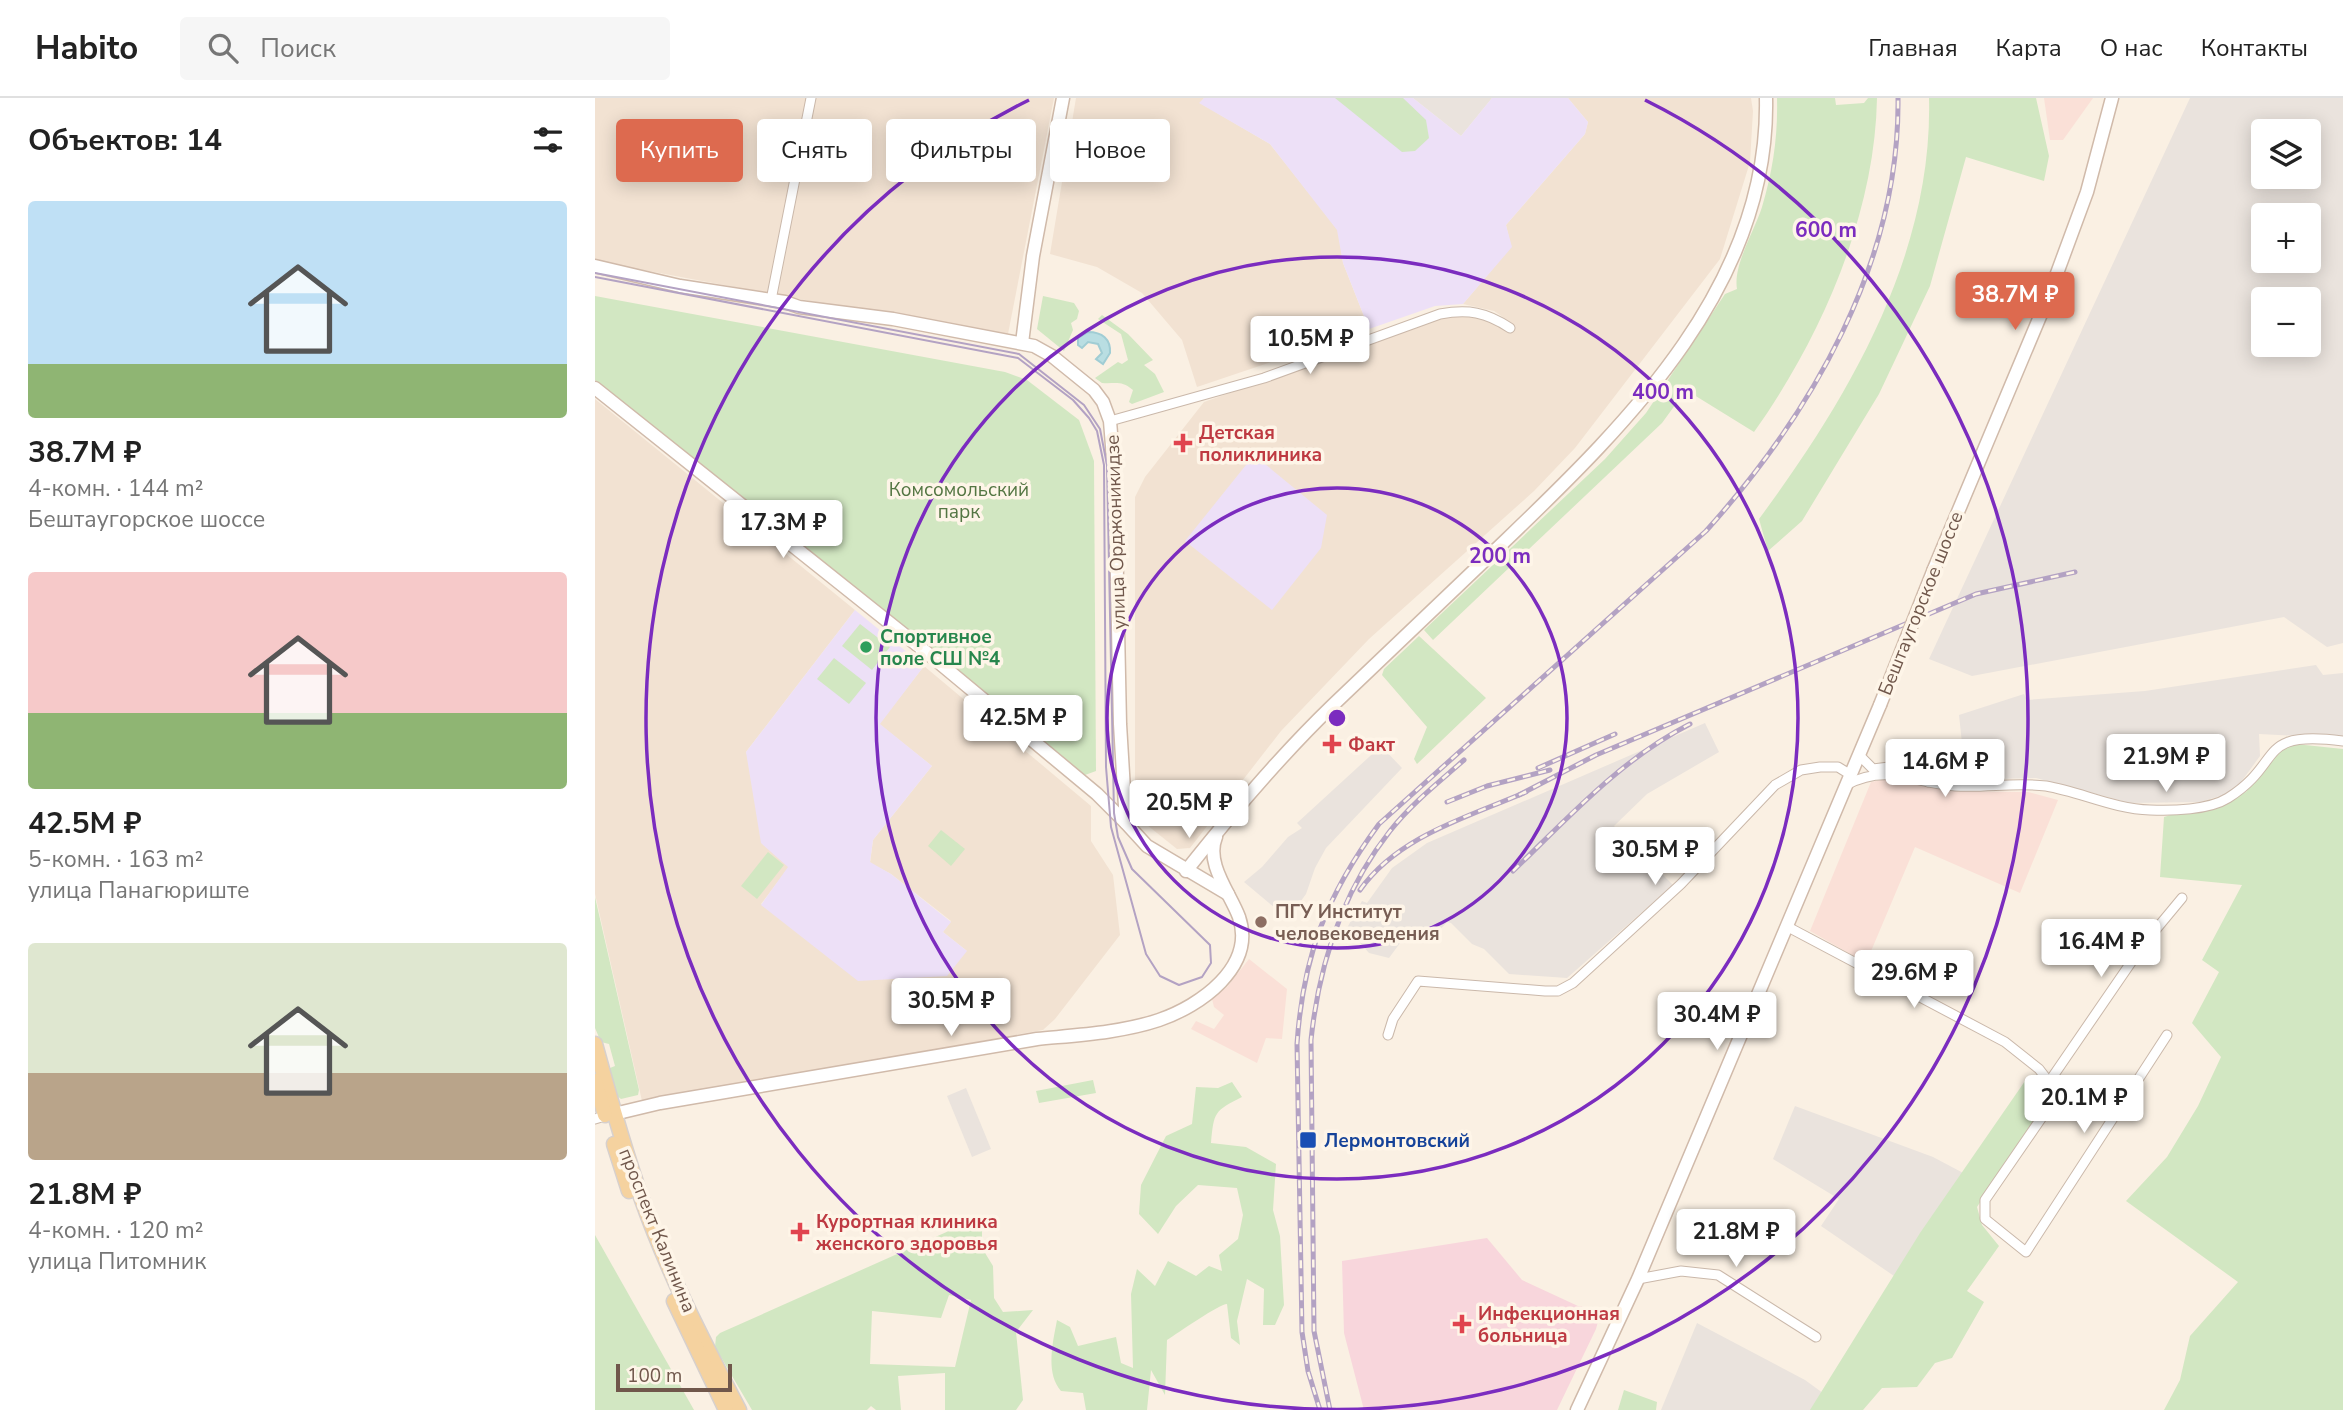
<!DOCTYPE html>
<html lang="ru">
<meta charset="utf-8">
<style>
:root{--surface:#fff;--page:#f6f6f6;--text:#222;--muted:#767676;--line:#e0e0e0;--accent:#dd6a4f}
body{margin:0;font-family:"Nunito Sans",sans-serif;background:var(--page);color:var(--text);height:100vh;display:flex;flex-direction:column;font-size:26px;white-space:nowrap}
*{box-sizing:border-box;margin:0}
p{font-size:23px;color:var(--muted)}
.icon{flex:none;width:38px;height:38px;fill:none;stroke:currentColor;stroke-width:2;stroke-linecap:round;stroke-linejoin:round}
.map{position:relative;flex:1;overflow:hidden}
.panel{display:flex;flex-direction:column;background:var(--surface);width:595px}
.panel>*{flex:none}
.hud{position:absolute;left:21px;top:21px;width:665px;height:63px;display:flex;gap:14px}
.tools{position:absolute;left:1656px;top:21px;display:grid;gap:14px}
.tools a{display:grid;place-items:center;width:70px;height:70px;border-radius:7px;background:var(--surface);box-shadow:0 4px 18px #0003;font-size:35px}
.scale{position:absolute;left:21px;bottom:18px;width:116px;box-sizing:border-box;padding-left:7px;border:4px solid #70574b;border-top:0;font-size:19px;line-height:24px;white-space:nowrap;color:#70574b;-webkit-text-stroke:5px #fef5e8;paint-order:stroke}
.price{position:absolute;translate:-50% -60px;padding:0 16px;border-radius:7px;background:#fff;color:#222;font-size:23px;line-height:46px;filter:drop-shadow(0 2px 4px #0008)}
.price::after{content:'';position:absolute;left:50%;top:42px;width:21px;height:16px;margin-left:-10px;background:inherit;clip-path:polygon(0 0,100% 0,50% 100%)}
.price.selected{background:var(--accent);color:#fff}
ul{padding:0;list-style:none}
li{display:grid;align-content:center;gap:14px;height:371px;padding:0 28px}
li span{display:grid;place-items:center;height:217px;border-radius:7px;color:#555}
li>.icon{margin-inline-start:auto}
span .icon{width:126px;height:126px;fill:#fffc;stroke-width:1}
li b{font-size:30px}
h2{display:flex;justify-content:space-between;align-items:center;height:84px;padding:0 28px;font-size:30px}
.chip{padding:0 24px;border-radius:7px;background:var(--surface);box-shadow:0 4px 18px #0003;font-size:24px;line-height:63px}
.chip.selected{background:var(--accent);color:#fff}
header{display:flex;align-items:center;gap:42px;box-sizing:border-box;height:98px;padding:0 35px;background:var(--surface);border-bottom:2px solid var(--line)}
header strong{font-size:33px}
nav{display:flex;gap:38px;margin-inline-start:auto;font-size:24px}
.search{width:490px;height:63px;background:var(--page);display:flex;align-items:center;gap:18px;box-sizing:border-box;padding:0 24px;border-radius:7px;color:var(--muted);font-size:26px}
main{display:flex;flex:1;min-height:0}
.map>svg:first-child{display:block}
</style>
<header>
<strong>Habito</strong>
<div class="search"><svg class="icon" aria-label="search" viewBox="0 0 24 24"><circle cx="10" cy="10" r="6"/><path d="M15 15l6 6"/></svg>Поиск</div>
<nav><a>Главная</a><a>Карта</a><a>О нас</a><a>Контакты</a></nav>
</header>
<main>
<section class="panel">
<h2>Объектов: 14<svg class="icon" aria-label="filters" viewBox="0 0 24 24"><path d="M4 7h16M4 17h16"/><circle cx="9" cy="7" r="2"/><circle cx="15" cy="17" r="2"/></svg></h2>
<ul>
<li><span style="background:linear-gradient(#bfe0f5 75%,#8fb573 0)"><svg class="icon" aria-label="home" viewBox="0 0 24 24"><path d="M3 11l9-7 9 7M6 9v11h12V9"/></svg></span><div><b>38.7M ₽</b><p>4-комн. · 144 m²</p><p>Бештаугорское шоссе</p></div></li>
<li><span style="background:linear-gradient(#f6c9c9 65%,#8fb573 0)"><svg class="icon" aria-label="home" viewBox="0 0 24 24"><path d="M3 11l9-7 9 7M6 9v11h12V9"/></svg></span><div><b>42.5M ₽</b><p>5-комн. · 163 m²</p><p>улица Панагюриште</p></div></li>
<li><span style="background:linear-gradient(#dfe7d0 60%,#b9a48a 0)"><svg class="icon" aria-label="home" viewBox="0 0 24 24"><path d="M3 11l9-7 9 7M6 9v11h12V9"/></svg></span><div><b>21.8M ₽</b><p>4-комн. · 120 m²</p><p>улица Питомник</p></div></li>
</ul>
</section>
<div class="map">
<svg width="1748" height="1312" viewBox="0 0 1748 1312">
<rect width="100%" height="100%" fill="#faf0e3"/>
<g fill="#f2e2d2">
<path d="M0,0H459L413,236L409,239L0,163Z"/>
<path d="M481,0H609L605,5L675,46L743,132L748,165L774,231L602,289L587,242L547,195L502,169L455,156Z"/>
<path d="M973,0H1156L1158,13L1155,64L1125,161L980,350L939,393L774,541L686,633L595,750L582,751L547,723L540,700V399L550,379L609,304L847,220L870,215L894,222L911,233L918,226L899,213L868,206L916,149L911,127L990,36L993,24Z"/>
<path d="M0,301L260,512L151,654L194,769L166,806L372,853L348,834L356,823L296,776L275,765L278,742L337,668L284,626L329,568L496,708V743L518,777L525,837L460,921L448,932L47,1003L0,796Z"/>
</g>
<g fill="#fae0d7">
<path d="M1449,0H1498L1468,42H1455Z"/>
<path d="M1300,679L1352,693L1433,694L1463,702L1425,795L1320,749L1271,865L1215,833L1276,684Z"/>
<path d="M654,861L692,891L687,941L671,940L662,965L596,931L601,923L619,931L629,917L619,909L617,901L632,889Z"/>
</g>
<g fill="#eae3dd" fill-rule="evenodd">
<path d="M818,0H897L866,38Z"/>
<path d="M1595,0H1748V545L1732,549L1689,519L1377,578L1334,561ZM1668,33H1713V79H1668ZM1668,117H1713V163H1668ZM1668,201H1713V247H1668Z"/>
<path d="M1721,567L1728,577L1748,575V640L1664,636L1665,658L1646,684L1632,696L1605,704L1535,705L1441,680L1371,682L1364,617L1429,596L1432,602L1550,593Z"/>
<path d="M1110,625L1124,654L1052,696L1019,728L1078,787L972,880L914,876L889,851L877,846L856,825L852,824L841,836L821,845L811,837L794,860L774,855L752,830L767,803L772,805L797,770L832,745Z"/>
<path d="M786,648L807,670L731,750L720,770L711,796L693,821L649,784L667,769L693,739L707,730L702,725Z"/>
<path d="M371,990L396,1051L377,1059L352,998Z"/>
<path d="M1200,1008L1338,1059L1372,1077L1302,1180L1226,1128L1244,1101L1178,1061Z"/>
<path d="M1102,1225L1210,1282L1232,1298L1222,1312H1066Z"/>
</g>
<g fill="#ede0f7">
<path d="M609,0H818L866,38L897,0H973L993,24L990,36L911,127L917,149L868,206L840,208L774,231L748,165L742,132L675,46L604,5Z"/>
<path d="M659,357L732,417L726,450L677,512L590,443Z"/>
<path d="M260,512L329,568L285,626L337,668L278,742L275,764L296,776L356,824L348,834L372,853L352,878L263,883L166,807L193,769L166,745L151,654Z"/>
</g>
<path fill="#f8d6dc" d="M892,1140L927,1182L983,1208L1006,1212L1001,1231L962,1312H769L749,1235L747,1163Z"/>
<g fill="#d2e7c2" fill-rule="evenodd">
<path d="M740,0H808L831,22L834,40L820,53L807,54Z"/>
<path d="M1182,0H1240L1241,7L1269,5L1273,0H1282C1280,117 1226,240 1159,334L1091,292L1067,325L838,542L829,532L1010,361L1051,315L1130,196L1142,191C1138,167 1159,134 1167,109C1178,72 1183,38 1182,0Z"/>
<path d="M1334,0H1441L1454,58L1449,83L1371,59L1335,188L1284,296L1207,423L1173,453L1164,421C1254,299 1338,157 1334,0Z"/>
<path d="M0,198L410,274L432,282L484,322L499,363L501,673L490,677L0,282Z"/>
<path d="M448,198L479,205L484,213L482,221L476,225L478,232L469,253L442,231Z"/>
<path d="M507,217L533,236L558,262L549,267L560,276L569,294L537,306L534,304L538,292C526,282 521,286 507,285L500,280L523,264L527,266L533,262L526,236L503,221Z"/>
<path d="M265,526L295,549L277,572L247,548Z"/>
<path d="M824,538L891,600L822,666L819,661L832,629L787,577L789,571Z"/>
<path d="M239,560L271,585L254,606L222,581Z"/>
<path d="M1682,644L1748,651V1312H1569L1585,1282L1595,1238L1643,1184L1531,1103L1572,1059L1603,1008L1626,959L1597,925L1624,874L1607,862L1647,787L1565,779L1569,719L1651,694Z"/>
<path d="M346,732L370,751L356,768L333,748Z"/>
<path d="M173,754L189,767L162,801L146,788Z"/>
<path d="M0,799L44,992L43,997L26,1001L21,997L15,970L20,968L14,946L6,944L0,930Z"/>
<path d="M498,982L501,995L444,1005L441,993Z"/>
<path d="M1430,983L1452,1002L1382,1109L1387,1127L1404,1148L1372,1193L1389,1204L1357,1260L1340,1265L1322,1289L1287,1290L1268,1312H1215L1325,1135Z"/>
<path d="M637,984L647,999C619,1013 619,1014 616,1045L651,1049L681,1066L678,1112L685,1138L689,1207L680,1227H668L669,1191L652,1181L642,1223L645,1247L636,1240L632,1206C624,1206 583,1235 572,1242L570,1297L556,1272L552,1312H491L488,1295L466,1293C450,1275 458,1244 462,1222L475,1229L483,1248L521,1239L526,1265L538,1270L536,1196L542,1171L560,1188L573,1163L601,1178L614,1168L627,1173L624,1157L643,1141L648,1117L642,1090L603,1087L581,1108L563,1136L544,1116L546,1087L571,1038L597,1026L601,989L623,990Z"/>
<path d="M374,1124L387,1127V1150L398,1168L399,1200L408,1214L438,1212L421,1234L428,1302L421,1312H350V1275L303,1278L306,1312H281L276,1308L272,1312H157L120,1249L121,1239L125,1235ZM354,1197L376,1202L360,1269L275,1266L277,1213L346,1220Z"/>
<path d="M0,1137L99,1312H0Z"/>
<path d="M1029,1292L1062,1304L1061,1312H1023Z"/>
</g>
<path fill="#b9dee2" stroke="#a0cdd4" stroke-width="2" d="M493,234C507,234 516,241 515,255L508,266L501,261L507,255L503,246L493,244L487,250L483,247V240Z"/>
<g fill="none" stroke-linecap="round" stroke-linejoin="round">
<g stroke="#cab8aa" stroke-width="11">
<g id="street">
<path d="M176,202L216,0"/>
<path d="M515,323L669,280L845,216C873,211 891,214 915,230"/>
<path d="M1264,657L1278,671L1326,665"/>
<path d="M1324,667L1331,663L1340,667L1341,678L1333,684"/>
<path d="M1251,687C1293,665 1318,685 1360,688C1390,690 1421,684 1451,688C1486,694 1519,711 1555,712C1577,713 1614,712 1633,700C1691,663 1659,632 1748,643"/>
<path d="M1193,829L1410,944L1444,971L1454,984V1009L1390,1102V1121L1431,1154L1572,937"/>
<path d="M793,937L798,921L823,883L950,893H963L978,885L1086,786L1180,687L1206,672L1225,669H1243L1256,677"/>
<path d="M1454,984L1548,847L1587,800"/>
<path d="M0,1021L10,1018"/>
<path d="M1043,1181L1086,1173L1123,1177L1221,1239"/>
</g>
</g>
<g stroke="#d0baaa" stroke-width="15">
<g id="secondary">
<path d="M0,168L85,188L190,204L204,209L298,221L439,248L457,258L499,292L508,304L515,323L520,385L525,626L531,725L552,748L633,796"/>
<path d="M427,245L438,158L468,0"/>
<path d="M0,290L336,558L502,696L531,725"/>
<path d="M1339,471L1454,197L1492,94L1517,0"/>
<path d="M591,773C637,715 685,658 738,607C796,552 854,497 911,442C1035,323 1175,185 1171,0"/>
<path d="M19,1016L65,1005L442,941C482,937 525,935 564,922C605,908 661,869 644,819C635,795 610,765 621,739"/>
<path d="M982,1312L1043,1181L1285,607"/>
</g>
</g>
<g stroke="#d7d0cd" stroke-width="17">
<g id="primary">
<path d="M0,946C14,997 28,1048 46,1099C72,1173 108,1243 144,1312"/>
<path d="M0,983L10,1017"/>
<path d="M19,1046L34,1093"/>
<path d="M79,1203L131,1312"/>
</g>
</g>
<use href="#street" stroke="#fff" stroke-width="9"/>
<use href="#secondary" stroke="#fff" stroke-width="12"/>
<use href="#primary" stroke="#f5d29f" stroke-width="14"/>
<path stroke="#b3a2c3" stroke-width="2" d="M0,175L424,256L489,307L505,331L512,367L519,715L523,739L537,771L615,847L616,865L607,879L584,887L565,878L551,856L516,729L511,669L509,367L502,333L494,320L478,302L423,260L0,179"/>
<g stroke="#b3a2c3" stroke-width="5">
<g id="rail">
<path d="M943,670L1020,636"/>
<path d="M924,697L1001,657L1381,496L1480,474"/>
<path d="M852,704L892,688L955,672"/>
<path d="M918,773C973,720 1026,661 1095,626"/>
<path d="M765,792C803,738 873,719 931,694"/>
<path d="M725,1312L713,1273L707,1234L702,946C708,858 731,798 784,726L1111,433C1217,315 1305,164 1303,0"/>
<path d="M735,1312L719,1233L716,942C724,866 747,794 795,733C816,706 844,684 869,662"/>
</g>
</g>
<use href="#rail" stroke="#fef5e8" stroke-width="2.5" stroke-dasharray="8" stroke-linecap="butt"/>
<g stroke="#d0baaa" stroke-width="15" stroke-linecap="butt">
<path id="secondary-bridge" d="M1285,607L1339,471"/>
</g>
<use href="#secondary-bridge" stroke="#fff" stroke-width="12"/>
</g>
<g fill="none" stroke="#7b2cbf" stroke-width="3.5">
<circle cx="742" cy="620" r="230"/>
<circle cx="742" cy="620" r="461"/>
<path d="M1050 2A691 691 0 1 1 434 2"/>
</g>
<g fill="#e0444e" stroke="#fef5e8" stroke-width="2.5">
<path d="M584.5 334.5h7v7h7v7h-7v7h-7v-7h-7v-7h7z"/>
<path d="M733.5 635.5h7v7h7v7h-7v7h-7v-7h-7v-7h7z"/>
<path d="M201.5 1123.5h7v7h7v7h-7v7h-7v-7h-7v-7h7z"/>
<path d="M863.5 1215.5h7v7h7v7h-7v7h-7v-7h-7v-7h7z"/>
</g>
<circle fill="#2e9e5b" stroke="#fef5e8" stroke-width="2.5" cx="271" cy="549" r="7"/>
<circle fill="#8d6e63" stroke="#fef5e8" stroke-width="2.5" cx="666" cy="824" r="7"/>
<rect fill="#1a4fb4" stroke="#fef5e8" stroke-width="2.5" x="704" y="1033" width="18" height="18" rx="3.5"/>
<g text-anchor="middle" stroke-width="7" stroke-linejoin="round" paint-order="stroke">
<g font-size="19" font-weight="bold" fill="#be3a42" stroke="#fef5e8" text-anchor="start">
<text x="604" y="341">Детская<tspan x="604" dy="22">поликлиника</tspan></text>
<text x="753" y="653">Факт</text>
<text x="221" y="1130">Курортная клиника<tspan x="221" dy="22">женского здоровья</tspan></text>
<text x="883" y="1222">Инфекционная<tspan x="883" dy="22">больница</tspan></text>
</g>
<g font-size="19" fill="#547643" stroke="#fef5e8">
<text x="364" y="398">Комсомольский<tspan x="364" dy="22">парк</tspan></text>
</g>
<g font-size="19" fill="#70574b" stroke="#fef5e8">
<text transform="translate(520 434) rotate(-92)" y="7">улица Орджоникидзе</text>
<text transform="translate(1325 505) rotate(-68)" y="7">Бештаугорское шоссе</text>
<text transform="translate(63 1132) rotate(68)" y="7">проспект Калинина</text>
</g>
<g font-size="19" font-weight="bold" fill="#27864d" stroke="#fef5e8" text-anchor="start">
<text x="285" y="545">Спортивное<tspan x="285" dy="22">поле СШ №4</tspan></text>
</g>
<g font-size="19" font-weight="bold" fill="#785e54" stroke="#fef5e8" text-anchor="start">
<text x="680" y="820">ПГУ Институт<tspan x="680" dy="22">человековедения</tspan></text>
</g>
<g font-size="19" font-weight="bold" fill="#164399" stroke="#fef5e8" text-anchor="start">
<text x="729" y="1049">Лермонтовский</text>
</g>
</g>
<circle cx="742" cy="620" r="10" fill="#7b2cbf" stroke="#fef5e8" stroke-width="3.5"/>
<g font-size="21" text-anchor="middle" font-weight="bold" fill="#7b2cbf" stroke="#fef5e8" stroke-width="7" stroke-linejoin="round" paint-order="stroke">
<text x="1231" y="139">600 m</text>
<text x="1068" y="301">400 m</text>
<text x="905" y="465">200 m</text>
</g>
</svg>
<div class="tools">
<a><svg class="icon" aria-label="layers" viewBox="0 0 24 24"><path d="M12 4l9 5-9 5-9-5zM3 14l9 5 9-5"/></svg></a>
<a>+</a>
<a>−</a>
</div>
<div class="scale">100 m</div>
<b class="price selected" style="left:1420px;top:234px">38.7M ₽</b>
<b class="price" style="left:715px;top:278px">10.5M ₽</b>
<b class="price" style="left:188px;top:462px">17.3M ₽</b>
<b class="price" style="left:428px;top:657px">42.5M ₽</b>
<b class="price" style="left:1571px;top:696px">21.9M ₽</b>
<b class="price" style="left:1350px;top:701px">14.6M ₽</b>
<b class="price" style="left:594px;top:742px">20.5M ₽</b>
<b class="price" style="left:1060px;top:789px">30.5M ₽</b>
<b class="price" style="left:1506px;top:881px">16.4M ₽</b>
<b class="price" style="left:1319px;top:912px">29.6M ₽</b>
<b class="price" style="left:356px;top:940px">30.5M ₽</b>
<b class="price" style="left:1122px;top:954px">30.4M ₽</b>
<b class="price" style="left:1489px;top:1037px">20.1M ₽</b>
<b class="price" style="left:1141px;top:1171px">21.8M ₽</b>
<div class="hud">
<a class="chip selected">Купить</a>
<a class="chip">Снять</a>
<a class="chip">Фильтры</a>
<a class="chip">Новое</a>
</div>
</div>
</main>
